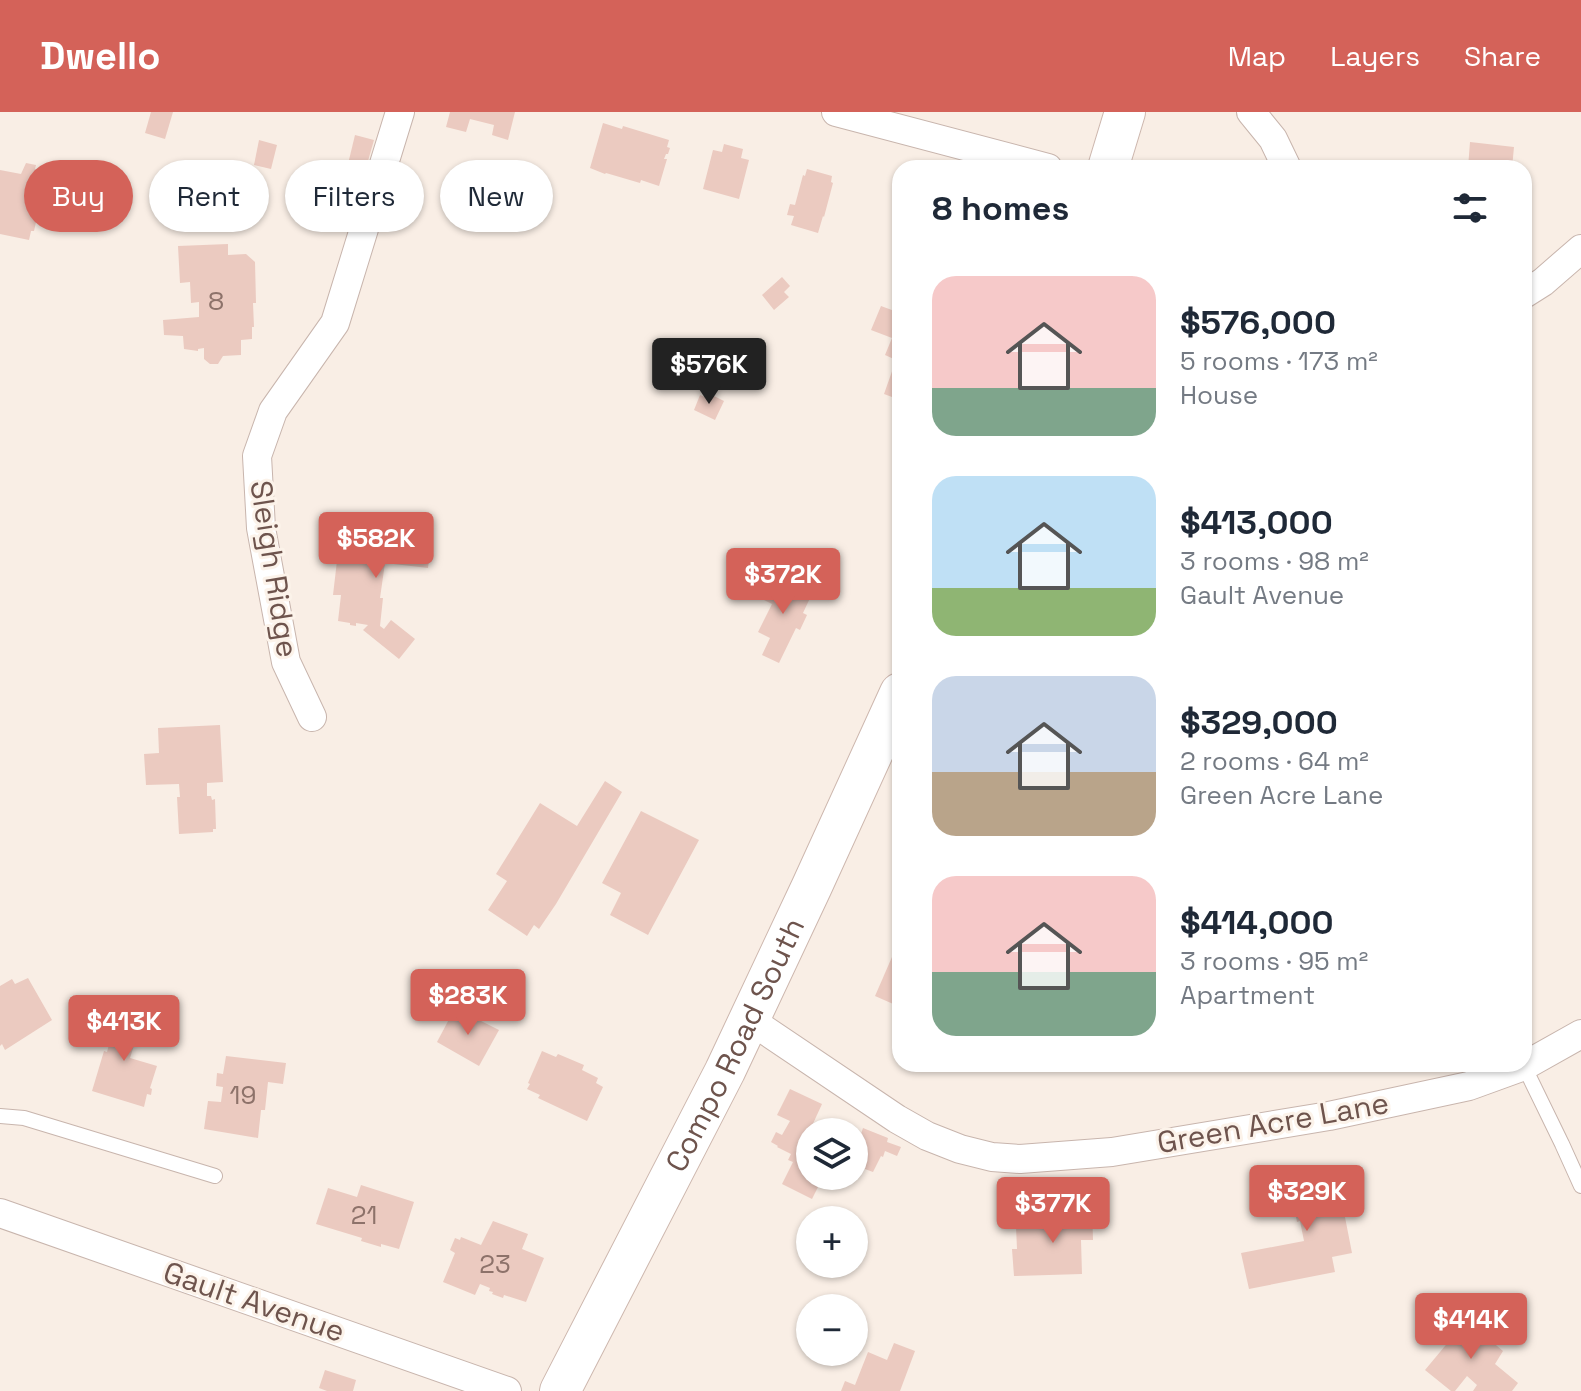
<!DOCTYPE html>
<meta charset="utf-8">
<style>
:root{--surface:#fff;--page:#f2f2f3;--text:#1f2937;--muted:#747a83;--accent:#d46259}
body{margin:0;font-family:"Space Grotesk",sans-serif;background:var(--page);color:var(--text);height:100vh;display:flex;flex-direction:column;font-size:30px;white-space:nowrap}
*{box-sizing:border-box;margin:0}
p{font-size:26px;color:var(--muted)}
.icon{flex:none;width:44px;height:44px;fill:none;stroke:currentColor;stroke-width:2;stroke-linecap:round;stroke-linejoin:round}
.map{position:relative;flex:1;overflow:hidden}
.panel{position:absolute;left:892px;top:48px;width:640px;height:912px;display:flex;flex-direction:column;background:var(--surface);border-radius:24px;box-shadow:0 2px 6px #0004}
.panel>*{flex:none}
.hud{position:absolute;left:24px;top:48px;width:748px;height:72px;display:flex;gap:16px}
.buttons{position:absolute;left:796px;top:1006px;display:grid;gap:16px}
.buttons a{display:grid;place-items:center;width:72px;height:72px;border-radius:50%;background:var(--surface);box-shadow:0 2px 6px #0004;font-size:40px}
.price{position:absolute;translate:-50% -68px;padding:0 18px;border-radius:8px;background:var(--accent);color:#fff;font-size:26px;line-height:52px;filter:drop-shadow(0 2px 4px #0008)}
.price::after{content:'';position:absolute;left:50%;top:48px;width:24px;height:18px;margin-left:-12px;background:inherit;clip-path:polygon(0 0,100% 0,50% 100%)}
.price.on{background:#222;color:#fff}
ul{padding:0;list-style:none}
li{display:flex;align-items:center;gap:24px;height:200px;padding:0 40px}
li span{display:grid;place-items:center;flex:none;width:224px;height:160px;border-radius:24px;color:#555}
li>.icon{margin-inline-start:auto}
span .icon{width:96px;height:96px;fill:#fffc;stroke-width:1}
li b{font-size:34px}
h2{display:flex;justify-content:space-between;align-items:center;height:96px;padding:0 40px;font-size:34px}
.chip{padding:0 28px;border-radius:36px;background:var(--surface);box-shadow:0 2px 6px #0004;font-size:28px;line-height:72px}
.chip.on{background:var(--accent);color:#fff}
header{display:flex;align-items:center;gap:48px;box-sizing:border-box;height:112px;padding:0 40px;background:var(--accent);color:#fff}
header strong{font-size:38px}
nav{display:flex;gap:44px;margin-inline-start:auto;font-size:28px}
.map>svg:first-child{display:block}
</style>
<header>
<strong>Dwello</strong>
<nav><a>Map</a><a>Layers</a><a>Share</a></nav>
</header>
<div class="map">
<svg width="1581" height="1279" viewBox="0 0 1581 1279">
<rect width="100%" height="100%" fill="#f9eee5"/>
<g fill="#ebcac0">
<path d="M151,0H173L165,27L145,21Z"/>
<path d="M450,0H515L508,28L492,23L494,13L470,7L466,20L446,15Z"/>
<path d="M603,11L622,17L623,14L669,28L667,35L670,36L668,42H666L664,47H667L659,74L641,68L640,71L606,61L605,62L590,56Z"/>
<path d="M355,23L374,28L366,56L348,52Z"/>
<path d="M259,28L277,33L271,57L254,53Z"/>
<path d="M1470,30L1514,35L1512,56H1468Z"/>
<path d="M724,32L743,37L741,46L749,48L739,87L703,77L713,38L722,40Z"/>
<path d="M26,51L36,53L35,57L58,61L57,77L55,76L49,108L34,105V109L36,110L34,119H31L29,128L0,122V58L21,62Z"/>
<path d="M807,57L832,64L831,70L833,71L824,105L823,104L818,121L791,113L794,104L787,103L790,92L795,93L803,63L805,64Z"/>
<path d="M228,132V143L246,142L255,150L256,191H253L254,215H252V227L241,228V243L223,244L218,252H210L204,247V236L198,237V239L184,237L183,224L164,223L163,208L199,205V190L191,191L190,170L180,171L178,134Z"/>
<path d="M782,165L790,174L784,180L789,185L774,198L762,183Z"/>
<path d="M881,194L900,201V288L884,282L896,248L885,243L892,226L871,218Z"/>
<path d="M710,282L724,289L715,308L694,298L700,283L708,286Z"/>
<path d="M393,417L432,421L428,456L385,451L380,486H383L380,514L384,517L391,508L415,527L399,547L363,518L368,513L356,511V514L350,513V511L338,509L341,483H333L340,423L370,426L371,419L393,421Z"/>
<path d="M783,463L807,475L803,483L810,486L803,501L807,503L800,518L796,516L779,551L762,543L770,526L758,520L772,492L762,487L770,470L778,474Z"/>
<path d="M220,613L223,670L207,671V684H211L212,688L215,687L216,717H213V720L179,722L177,685H180L179,672L146,673L144,642L159,641L158,616Z"/>
<path d="M605,669L622,680L556,792L539,817L534,813L527,824L488,798L507,769L496,762L540,691L577,714Z"/>
<path d="M641,699L699,728L648,823L610,803L621,781L602,771Z"/>
<path d="M892,845L900,849V895L875,884Z"/>
<path d="M28,866L52,908L5,938L2,932L0,934V874L12,867L15,872Z"/>
<path d="M455,896L499,918L479,954L437,930Z"/>
<path d="M114,897L142,905L139,916L142,917L139,925L137,924L130,946L157,954L150,976L152,977L151,983L147,982L144,995L92,979L104,939L107,940L110,929L105,928Z"/>
<path d="M542,939L556,945L558,942L584,953L582,958L598,966L596,971L603,975L587,1009L538,986L540,983L527,977L530,972L528,971Z"/>
<path d="M226,944L286,951L283,972L268,970L265,998H261L258,1026L204,1017L208,989L221,990L223,975L216,974L217,961L223,962Z"/>
<path d="M790,977L822,992L811,1016L820,1020H810V1064H829L827,1068L823,1065L812,1087L782,1072L793,1050L788,1048L791,1042L777,1035L778,1034L771,1030L776,1020L782,1023L790,1009L777,1003Z"/>
<path d="M863,1016L888,1026L887,1030L901,1035L897,1044L885,1039L883,1045L881,1044L873,1060L854,1053V1044L858,1033L854,1030L856,1024L860,1025Z"/>
<path d="M1340,1056L1344,1077L1350,1075L1354,1098L1344,1100L1352,1141L1332,1145L1335,1160L1249,1177L1241,1141L1304,1129L1300,1109L1297,1110L1288,1066Z"/>
<path d="M361,1073L414,1090L399,1137L381,1132V1135L361,1129L362,1126L316,1112L328,1076L357,1085Z"/>
<path d="M1092,1096L1093,1128H1081L1082,1162L1014,1164L1012,1137H1017L1016,1115L1058,1114L1057,1098Z"/>
<path d="M493,1109L528,1122L522,1137L544,1146L526,1190L504,1183L503,1186L492,1182L493,1180L489,1179L490,1176L480,1172L475,1183L443,1170L455,1141L450,1138L455,1126L460,1128L461,1125L481,1133Z"/>
<path d="M1470,1204L1487,1219L1484,1223L1503,1239L1495,1252L1518,1271L1512,1279H1473L1477,1273L1467,1264L1455,1279H1451L1425,1258Z"/>
<path d="M894,1231L915,1239L900,1279H841L845,1269L855,1273L868,1240L887,1248Z"/>
<path d="M325,1258L356,1268L353,1279H327L319,1276Z"/>
</g>
<g fill="none" stroke-linecap="round" stroke-linejoin="round">
<g stroke="#c8b5ad" stroke-width="16">
<g id="service">
<path d="M1524,954L1562,1032L1581,1074"/>
<path d="M0,1004L24,1006L215,1064"/>
</g>
</g>
<g stroke="#c8b5ad" stroke-width="30">
<g id="minor">
<path d="M836,0L1048,56"/>
<path d="M1251,0L1273,27L1287,56"/>
<path d="M1524,182L1543,170L1581,137"/>
<path d="M312,605L286,550L261,416L257,344L273,299L335,211L400,0"/>
<path d="M750,908L897,1007L927,1024L960,1037L992,1045L1020,1047L1112,1040L1329,1004L1469,974L1524,954L1581,922"/>
<path d="M0,1101L507,1279"/>
</g>
</g>
<g stroke="#cdb7ae" stroke-width="42">
<g id="secondary">
<path d="M1108,56L1125,0"/>
<path id="s1" d="M560,1279L725,959L812,774L900,581"/>
</g>
</g>
<use href="#service" stroke="#fff" stroke-width="14"/>
<use href="#minor" stroke="#fff" stroke-width="28"/>
<use href="#secondary" stroke="#fff" stroke-width="40"/>
</g>
<g text-anchor="middle" stroke-width="6" stroke-linejoin="round" paint-order="stroke">
<g font-size="26" fill="#8d726a">
<text x="216" y="198">8</text>
<text x="243" y="992">19</text>
<text x="364" y="1112">21</text>
<text x="495" y="1161">23</text>
</g>
<g font-size="30" fill="#6e544d" stroke="#fcf3ea">
<text transform="translate(274 457) rotate(81)" y="10">Sleigh Ridge</text>
<text dy="10" stroke="none"><textPath href="#s1" startOffset="388">Compo Road South</textPath></text>
<text transform="translate(1273 1011) rotate(-10)" y="10">Green Acre Lane</text>
<text transform="translate(254 1190) rotate(19)" y="10">Gault Avenue</text>
</g>
</g>
</svg>
<div class="buttons">
<a><svg class="icon" aria-label="layers" viewBox="0 0 24 24"><path d="M12 4l9 5-9 5-9-5zM3 14l9 5 9-5"/></svg></a>
<a>+</a>
<a>−</a>
</div>
<b class="price on" style="left:709px;top:294px">$576K</b>
<b class="price" style="left:376px;top:468px">$582K</b>
<b class="price" style="left:783px;top:504px">$372K</b>
<b class="price" style="left:468px;top:925px">$283K</b>
<b class="price" style="left:124px;top:951px">$413K</b>
<b class="price" style="left:1307px;top:1121px">$329K</b>
<b class="price" style="left:1053px;top:1133px">$377K</b>
<b class="price" style="left:1471px;top:1249px">$414K</b>
<div class="hud">
<a class="chip on">Buy</a>
<a class="chip">Rent</a>
<a class="chip">Filters</a>
<a class="chip">New</a>
</div>
<section class="panel">
<h2>8 homes<svg class="icon" aria-label="filters" viewBox="0 0 24 24"><path d="M4 7h16M4 17h16"/><circle cx="9" cy="7" r="2"/><circle cx="15" cy="17" r="2"/></svg></h2>
<ul>
<li><span style="background:linear-gradient(#f6c9c9 70%,#7fa58c 0)"><svg class="icon" aria-label="home" viewBox="0 0 24 24"><path d="M3 11l9-7 9 7M6 9v11h12V9"/></svg></span><div><b>$576,000</b><p>5 rooms · 173 m²</p><p>House</p></div></li>
<li><span style="background:linear-gradient(#bfe0f5 70%,#8fb573 0)"><svg class="icon" aria-label="home" viewBox="0 0 24 24"><path d="M3 11l9-7 9 7M6 9v11h12V9"/></svg></span><div><b>$413,000</b><p>3 rooms · 98 m²</p><p>Gault Avenue</p></div></li>
<li><span style="background:linear-gradient(#c9d6e8 60%,#b9a48a 0)"><svg class="icon" aria-label="home" viewBox="0 0 24 24"><path d="M3 11l9-7 9 7M6 9v11h12V9"/></svg></span><div><b>$329,000</b><p>2 rooms · 64 m²</p><p>Green Acre Lane</p></div></li>
<li><span style="background:linear-gradient(#f6c9c9 60%,#7fa58c 0)"><svg class="icon" aria-label="home" viewBox="0 0 24 24"><path d="M3 11l9-7 9 7M6 9v11h12V9"/></svg></span><div><b>$414,000</b><p>3 rooms · 95 m²</p><p>Apartment</p></div></li>
</ul>
</section>
</div>
